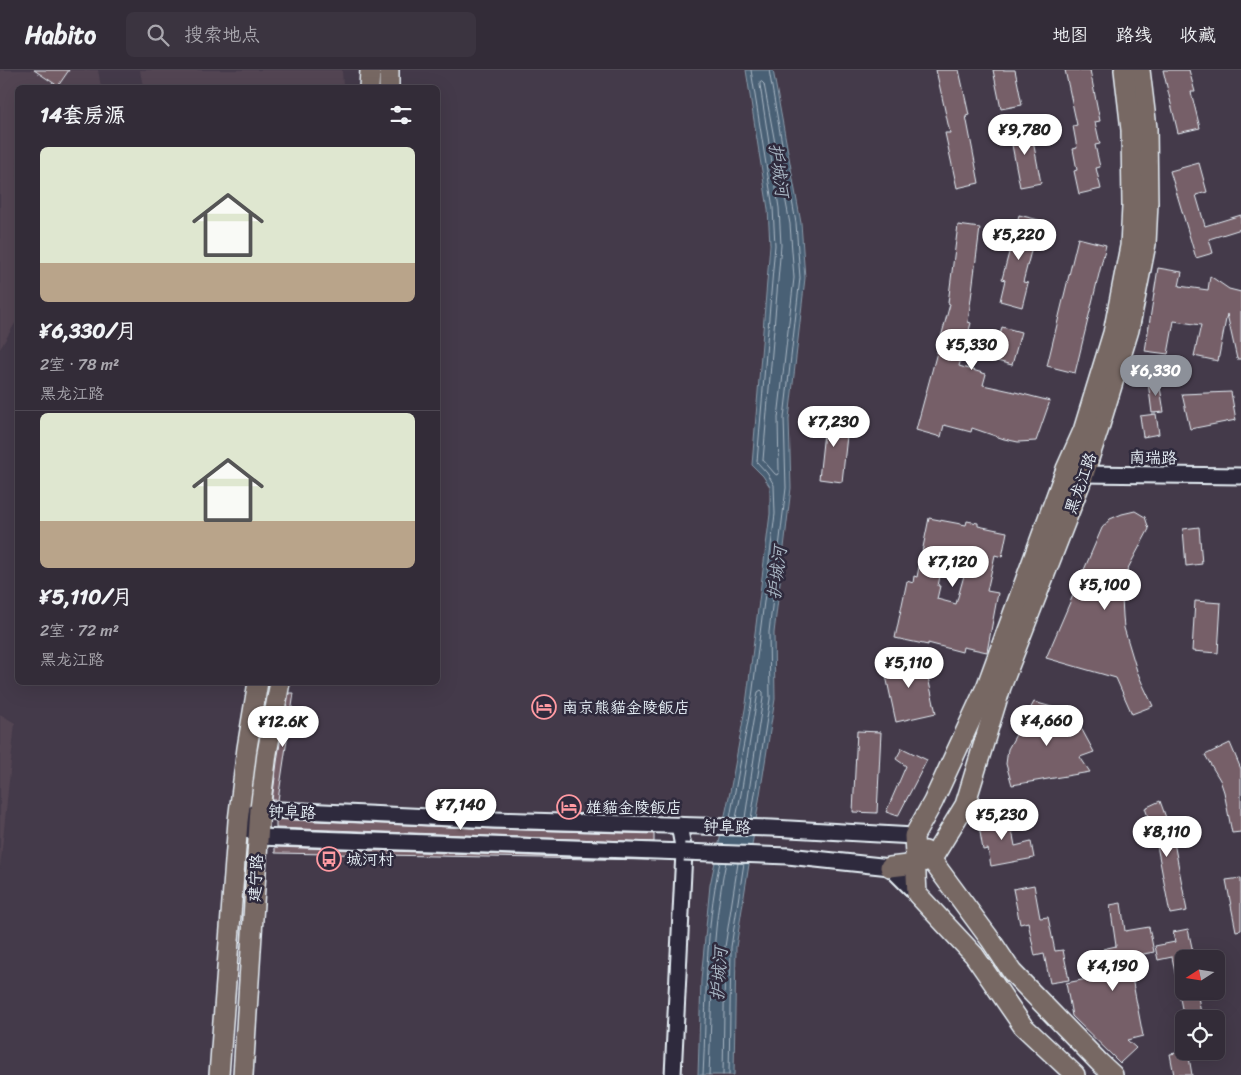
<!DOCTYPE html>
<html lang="zh">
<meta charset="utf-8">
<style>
:root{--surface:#332c38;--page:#3b3440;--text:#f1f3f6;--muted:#a9a7ae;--line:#4e4853;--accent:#8c9099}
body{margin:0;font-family:Sriracha,"LXGW WenKai TC",sans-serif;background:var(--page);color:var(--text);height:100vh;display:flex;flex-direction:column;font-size:19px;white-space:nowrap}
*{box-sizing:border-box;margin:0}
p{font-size:16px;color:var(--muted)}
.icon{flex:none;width:28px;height:28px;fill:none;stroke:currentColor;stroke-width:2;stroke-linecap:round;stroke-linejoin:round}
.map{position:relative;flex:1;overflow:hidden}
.drawer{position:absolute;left:15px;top:15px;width:425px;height:600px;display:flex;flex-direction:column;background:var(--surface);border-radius:8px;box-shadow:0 5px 20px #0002,0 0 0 1px var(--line)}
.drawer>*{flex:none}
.needle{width:32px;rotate:258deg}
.tools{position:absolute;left:1175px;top:880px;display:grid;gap:10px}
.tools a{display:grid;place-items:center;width:50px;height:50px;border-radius:8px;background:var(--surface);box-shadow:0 5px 20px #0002,0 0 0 1px var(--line);font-size:25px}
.price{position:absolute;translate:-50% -42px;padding:0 11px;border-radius:18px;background:#fff;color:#222;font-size:16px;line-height:32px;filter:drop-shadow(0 1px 2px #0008)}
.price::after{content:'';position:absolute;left:50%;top:30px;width:15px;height:11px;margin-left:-8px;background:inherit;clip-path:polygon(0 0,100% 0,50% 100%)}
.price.on{background:var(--accent);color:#fff}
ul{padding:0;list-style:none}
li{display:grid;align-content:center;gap:10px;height:265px;padding:0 25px}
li+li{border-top:1px solid var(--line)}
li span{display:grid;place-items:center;height:155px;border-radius:8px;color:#555}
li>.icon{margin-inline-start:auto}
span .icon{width:90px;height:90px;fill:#fffc;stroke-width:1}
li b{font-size:21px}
h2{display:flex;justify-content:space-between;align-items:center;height:60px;padding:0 25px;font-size:21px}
header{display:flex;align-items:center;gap:30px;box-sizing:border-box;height:70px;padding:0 25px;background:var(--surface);border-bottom:1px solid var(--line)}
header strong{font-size:24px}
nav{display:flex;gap:28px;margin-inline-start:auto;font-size:18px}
.search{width:350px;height:45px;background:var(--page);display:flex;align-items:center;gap:12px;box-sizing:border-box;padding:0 18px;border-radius:8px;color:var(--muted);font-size:19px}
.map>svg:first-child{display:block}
</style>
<header>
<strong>Habito</strong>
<div class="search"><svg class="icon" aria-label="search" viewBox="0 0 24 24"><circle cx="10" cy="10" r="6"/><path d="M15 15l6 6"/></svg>搜索地点</div>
<nav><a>地图</a><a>路线</a><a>收藏</a></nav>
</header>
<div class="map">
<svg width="1241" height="1005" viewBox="0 0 1241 1005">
<rect width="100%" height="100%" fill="#443a4a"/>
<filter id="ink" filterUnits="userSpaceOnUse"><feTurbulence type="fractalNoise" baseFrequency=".02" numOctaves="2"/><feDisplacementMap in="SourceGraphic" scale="10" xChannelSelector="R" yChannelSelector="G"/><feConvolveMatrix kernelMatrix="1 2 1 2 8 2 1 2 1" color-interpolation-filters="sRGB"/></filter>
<g filter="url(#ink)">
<g fill="#534553">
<path d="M0,0H98L101,17L18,18L17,250L0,279Z"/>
<path d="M140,0H342L343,17H143Z"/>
<path d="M0,644L15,653L0,798Z"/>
</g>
<path fill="#4a6075" stroke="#899aa9" d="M746,0H773L801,153L805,208L789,349L791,418L774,563L775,629L736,877L734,1005H698L701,910L710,815L730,722L746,634L770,444V417L763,406L752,395L770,175L768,139Z"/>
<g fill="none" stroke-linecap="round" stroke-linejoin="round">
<g stroke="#a9b7c4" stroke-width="1">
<path d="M762,12L764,14L790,154L794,208L778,348L779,402L777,405L775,404L763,390L781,175L779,138L760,15V13Z"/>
<path d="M730,748L751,635L775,444L774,415L767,403L757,392L775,175L773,138L751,0"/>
<path d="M736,748L741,724L758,622L761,620L763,622V628L745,748"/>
<path d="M751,749L770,629L769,562L786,418L784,348L800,208L796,153L769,0"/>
<path d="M703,1005C707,934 704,862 720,792"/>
<path d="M709,1005C712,934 711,862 726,792"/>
<path d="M723,1005L725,877L738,793"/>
<path d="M729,1005L731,877L744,793"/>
</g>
</g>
<g fill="#765e68" stroke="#e8f1f8" fill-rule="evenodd">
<path d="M34,0H69L58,16Z"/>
<path d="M936,0H959L969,45L966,46L979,113L957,118L945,63H950Z"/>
<path d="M993,0H1015L1022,35L1001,39Z"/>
<path d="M1065,0H1090L1100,51L1095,52L1100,74L1095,75L1100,97L1096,98L1101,119L1079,124L1074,101L1077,100L1073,79L1077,78L1073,56L1077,55Z"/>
<path d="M1163,0H1189L1195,22H1191L1200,58L1178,63Z"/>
<path d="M1030,55L1041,113L1020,117L1009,59Z"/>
<path d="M1199,93L1207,122L1196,125L1205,156L1241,145V159L1209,169L1213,183L1196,188L1170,101Z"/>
<path d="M1019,145L1039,150L1023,212L1028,213L1022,237L1000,231L1005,210L1002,209Z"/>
<path d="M958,155L980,158L968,252L971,253L959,296L986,304L983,315L1015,322L1050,331L1036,371L1018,372L1004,369L972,358L971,362L944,355L941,367L916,360L950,234L948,233Z"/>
<path d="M1078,168L1106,175L1075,303L1047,296Z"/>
<path d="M1158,198L1182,202L1179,216L1208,220L1210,206L1229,219L1241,222V289H1237L1227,244L1218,291L1194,286L1201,255L1174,251L1168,284L1145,281Z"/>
<path d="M1002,257L1021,262L1012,295L993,290Z"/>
<path d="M1159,311L1164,342L1152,343L1148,312Z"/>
<path d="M1231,322L1236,350L1190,359L1182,324Z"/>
<path d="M826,344L849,347L842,412L819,409Z"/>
<path d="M1156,344L1159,364L1143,367L1140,346Z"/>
<path d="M1135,441L1145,447L1149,459L1126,502L1122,528L1123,546L1124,558L1137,601L1142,613L1153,636L1132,644L1116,608L1046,588L1102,458L1110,449L1122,444Z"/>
<path d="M929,448L966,455L967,451L978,453V456L1007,462L1002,487L995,485L987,521L998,523L987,582L963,577L962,582L928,573V575L895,568L907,511L913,513L914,506L917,507ZM942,496L965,502L956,534L937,529L940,516H938Z"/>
<path d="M1199,457L1202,494L1186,496L1183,459Z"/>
<path d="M1195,531L1221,533L1218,583L1192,581Z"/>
<path d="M907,587L909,594L924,590L936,643L896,652L883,592Z"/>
<path d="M289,623H294L278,730H272L278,685Z"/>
<path d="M1034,632L1073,643L1094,682L1080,687L1090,702L1012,715L1006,694L1008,679Z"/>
<path d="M857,661L881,662L877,743L853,742Z"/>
<path d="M1230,673L1241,699V762L1232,763L1224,722L1220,710L1205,685Z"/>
<path d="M902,678L927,690L898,746L886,742L906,696L896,689Z"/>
<path d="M1160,731L1173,767L1187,841L1170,844L1156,770L1145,738Z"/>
<path d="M1009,744L1015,776L1031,772L1034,788L991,796L988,779L983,780L978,750Z"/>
<path d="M271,749L494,759L654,764V772L276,758V751L271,750Z"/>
<path d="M275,777L648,790L275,783Z"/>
<path d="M1241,808V860L1236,861L1226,810Z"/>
<path d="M1034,815L1040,848L1048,847L1055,881L1063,880L1069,910L1050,913L1044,884L1035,886L1028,852L1020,854L1013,819Z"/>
<path d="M1121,833L1125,861L1149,857L1154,882L1128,887L1143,966L1127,970L1136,978L1120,993L1072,946L1066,913L1108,905L1103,879L1116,876L1110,835Z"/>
<path d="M1188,859L1193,882L1189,883L1191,889H1184V921H1197L1202,949H1184L1172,887L1158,890L1155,876L1175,872L1173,862Z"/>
<path d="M1188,981L1192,1005H1174L1170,984Z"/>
</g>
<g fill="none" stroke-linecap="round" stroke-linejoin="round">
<g stroke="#e8f1f8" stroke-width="19">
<g id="minor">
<path d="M1074,401L1084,404L1241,406"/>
<path d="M684,782L258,767L238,751L260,739L494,750L772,758L914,766"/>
<path d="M788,786L890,797L917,824"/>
<path d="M673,1005L684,782L679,755"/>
</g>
</g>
<g stroke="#e8f1f8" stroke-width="22">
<g id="major">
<path d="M369,18L370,0"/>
<path d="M389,18V0"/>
<path d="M925,781L990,869L1012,902L1099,992L1113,1005"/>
<path d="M890,797L916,794L932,789L965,735L1001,617L1084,404L1099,358L1129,260L1146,174L1148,133L1147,58L1140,0"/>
<path d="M219,1005L238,751L247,678L258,612"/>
<path d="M243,1005L260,739L267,683L280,612"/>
<path d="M1075,1005L1023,956L974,885L917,824L914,766L933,732L987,615L1066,399L1083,361L1113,263L1130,176L1132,136L1131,60L1124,0"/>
</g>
</g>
<use href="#minor" stroke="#2f2a3d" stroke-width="15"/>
<use href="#major" stroke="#776864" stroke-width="19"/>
<g stroke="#e8f1f8" stroke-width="19" stroke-linecap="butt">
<path id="minor-bridge" d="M684,782L788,786"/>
</g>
<use href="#minor-bridge" stroke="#2f2a3d" stroke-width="15"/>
</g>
</g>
<defs>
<g id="hotel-ring" transform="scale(1.25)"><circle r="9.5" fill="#2f2a3d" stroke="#ff9aa2" stroke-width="1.5"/><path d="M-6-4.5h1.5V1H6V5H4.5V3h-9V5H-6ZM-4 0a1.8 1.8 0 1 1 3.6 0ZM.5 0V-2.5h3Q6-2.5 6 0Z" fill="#ff9aa2"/></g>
<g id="bus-ring" transform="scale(1.25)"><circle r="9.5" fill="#2f2a3d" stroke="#ff9aa2" stroke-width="1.5"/><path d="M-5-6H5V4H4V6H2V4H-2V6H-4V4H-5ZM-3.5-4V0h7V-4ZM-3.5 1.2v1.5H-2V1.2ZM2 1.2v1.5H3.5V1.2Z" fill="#ff9aa2"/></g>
</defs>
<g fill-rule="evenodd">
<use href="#hotel-ring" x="544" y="637"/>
<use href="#hotel-ring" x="569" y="737"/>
<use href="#bus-ring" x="329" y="789"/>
</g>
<g text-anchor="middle" stroke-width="5" stroke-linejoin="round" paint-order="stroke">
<g font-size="16" fill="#e8f1f8" stroke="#2f2a3d">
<text transform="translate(1153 387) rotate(1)" y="6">南瑞路</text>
<text transform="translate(1080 413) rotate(-70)" y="6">黑龙江路</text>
<text transform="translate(292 741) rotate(3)" y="6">钟阜路</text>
<text transform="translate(727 756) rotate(2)" y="6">钟阜路</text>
<text transform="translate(255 808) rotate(-87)" y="6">建宁路</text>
</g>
<g font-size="16" fill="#e8f1f8" stroke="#2f2a3d" text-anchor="start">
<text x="562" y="643">南京熊貓金陵飯店</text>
<text x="586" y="743">雄貓金陵飯店</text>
<text x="346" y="795">城河村</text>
</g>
<g font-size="18" font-style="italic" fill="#a9b7c4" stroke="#2f2a3d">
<text transform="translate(779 100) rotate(82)" y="6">护城河</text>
<text transform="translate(777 503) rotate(-83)" y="6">护城河</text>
<text transform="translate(719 904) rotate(-86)" y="6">护城河</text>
</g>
</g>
</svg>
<div class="tools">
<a><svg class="needle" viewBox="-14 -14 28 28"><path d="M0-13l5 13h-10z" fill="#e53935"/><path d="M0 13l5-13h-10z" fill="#a9a7ae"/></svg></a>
<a><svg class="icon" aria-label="locate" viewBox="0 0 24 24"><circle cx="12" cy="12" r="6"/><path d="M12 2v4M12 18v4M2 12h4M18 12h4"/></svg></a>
</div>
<b class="price" style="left:1025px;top:86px">¥9,780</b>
<b class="price" style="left:1019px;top:191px">¥5,220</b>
<b class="price" style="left:972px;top:301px">¥5,330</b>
<b class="price on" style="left:1156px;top:327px">¥6,330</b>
<b class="price" style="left:834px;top:378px">¥7,230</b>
<b class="price" style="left:953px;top:518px">¥7,120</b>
<b class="price" style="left:1105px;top:541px">¥5,100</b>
<b class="price" style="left:909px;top:619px">¥5,110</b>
<b class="price" style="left:1047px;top:677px">¥4,660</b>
<b class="price" style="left:283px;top:678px">¥12.6K</b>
<b class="price" style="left:461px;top:761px">¥7,140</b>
<b class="price" style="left:1002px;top:771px">¥5,230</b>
<b class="price" style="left:1167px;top:788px">¥8,110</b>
<b class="price" style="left:1113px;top:922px">¥4,190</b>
<section class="drawer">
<h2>14套房源<svg class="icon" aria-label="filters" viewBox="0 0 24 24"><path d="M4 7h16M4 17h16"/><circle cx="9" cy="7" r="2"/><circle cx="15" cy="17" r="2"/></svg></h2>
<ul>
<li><span style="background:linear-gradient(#dfe7d0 75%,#b9a48a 0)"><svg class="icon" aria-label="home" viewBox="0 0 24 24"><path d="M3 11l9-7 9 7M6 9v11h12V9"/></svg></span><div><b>¥6,330/月</b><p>2室 · 78 m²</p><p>黑龙江路</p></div></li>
<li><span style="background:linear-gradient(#dfe7d0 70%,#b9a48a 0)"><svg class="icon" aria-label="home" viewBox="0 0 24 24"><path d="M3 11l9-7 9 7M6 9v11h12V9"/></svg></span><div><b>¥5,110/月</b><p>2室 · 72 m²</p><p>黑龙江路</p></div></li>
</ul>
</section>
</div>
